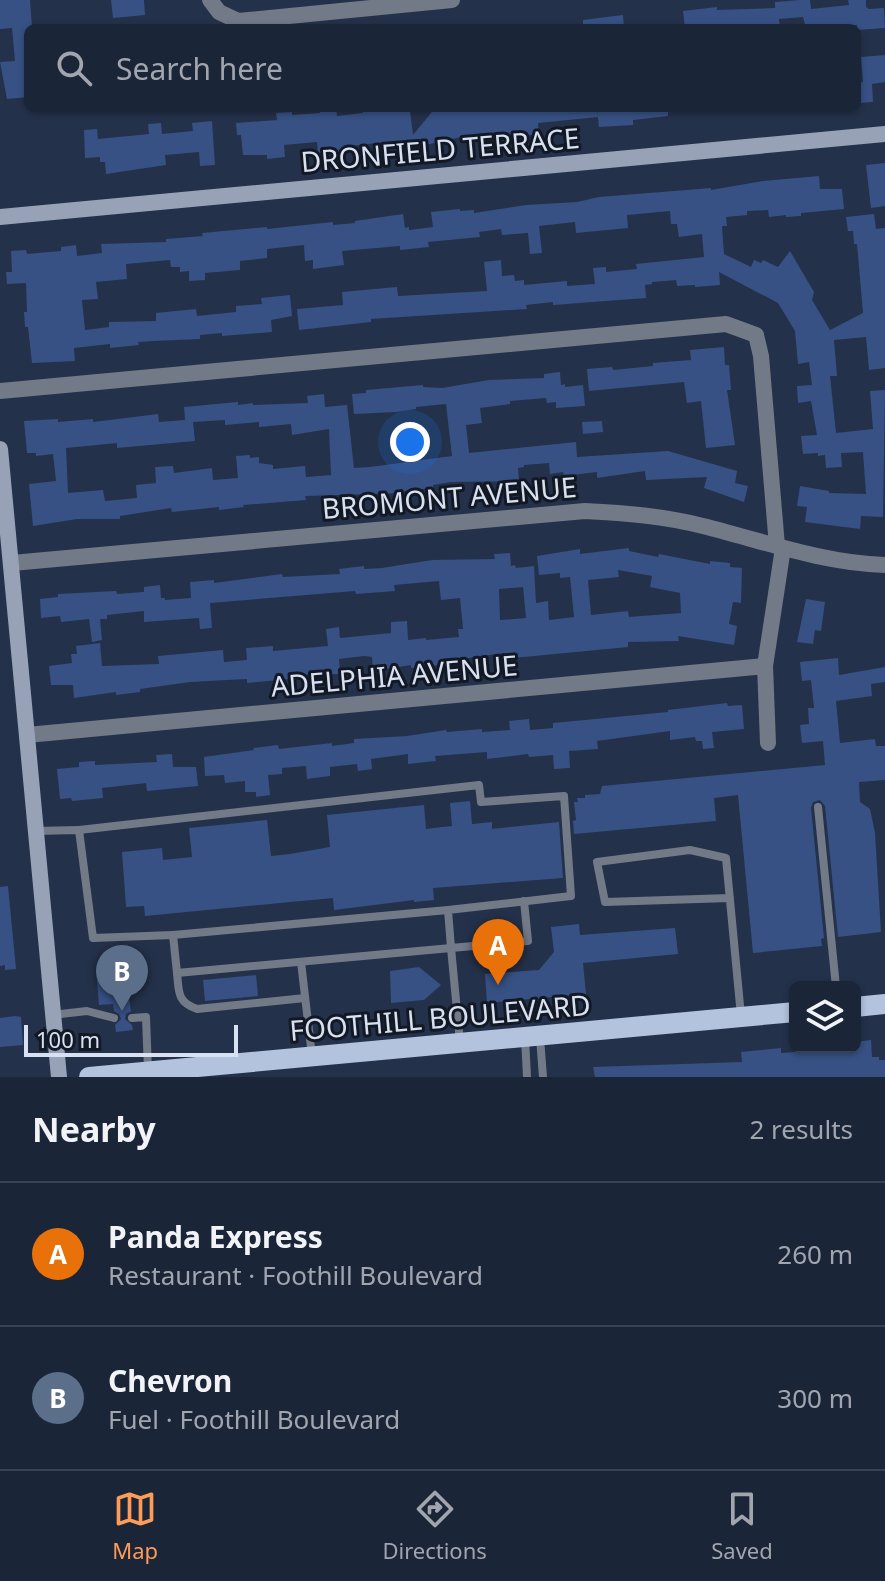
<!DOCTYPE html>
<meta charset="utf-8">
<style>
body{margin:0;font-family:"Noto Sans",sans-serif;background:#242d40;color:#f1f3f6}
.controls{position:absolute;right:24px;bottom:24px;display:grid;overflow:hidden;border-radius:12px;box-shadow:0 2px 6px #0004}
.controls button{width:72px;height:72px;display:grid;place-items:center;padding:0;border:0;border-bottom:2px solid #394253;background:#1b2538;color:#f1f3f6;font:40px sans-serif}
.scale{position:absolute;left:24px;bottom:20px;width:214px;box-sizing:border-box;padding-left:8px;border:4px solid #d8e1f1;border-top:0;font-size:22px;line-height:28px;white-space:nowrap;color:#d8e1f1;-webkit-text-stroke:6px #131924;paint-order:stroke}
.you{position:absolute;left:410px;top:442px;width:28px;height:28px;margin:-20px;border:6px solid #fff;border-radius:50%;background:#1a73e8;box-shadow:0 0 0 12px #1a73e833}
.badge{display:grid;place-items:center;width:52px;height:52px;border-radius:50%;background:#fe9b58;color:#fff;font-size:26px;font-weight:700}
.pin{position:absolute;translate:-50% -66px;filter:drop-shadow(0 2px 4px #0008)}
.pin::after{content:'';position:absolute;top:42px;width:28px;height:24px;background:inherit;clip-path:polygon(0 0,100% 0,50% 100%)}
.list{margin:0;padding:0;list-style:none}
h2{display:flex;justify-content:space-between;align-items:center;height:104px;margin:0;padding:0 32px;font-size:34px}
h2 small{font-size:26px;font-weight:400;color:#a0a5ae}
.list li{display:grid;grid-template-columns:52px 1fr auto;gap:24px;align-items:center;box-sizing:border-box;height:144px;padding:0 32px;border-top:2px solid #394253}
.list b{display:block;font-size:30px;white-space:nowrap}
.list p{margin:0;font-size:26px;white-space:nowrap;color:#a0a5ae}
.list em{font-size:26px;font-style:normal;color:#a0a5ae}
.icon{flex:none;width:44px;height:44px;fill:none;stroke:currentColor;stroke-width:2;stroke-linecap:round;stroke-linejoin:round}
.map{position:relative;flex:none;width:885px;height:1077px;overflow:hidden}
.search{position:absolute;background:#1b2538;box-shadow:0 2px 6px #0004;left:24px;right:24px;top:24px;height:88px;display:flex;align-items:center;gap:20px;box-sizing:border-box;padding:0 28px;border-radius:12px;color:#a0a5ae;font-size:30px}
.sheet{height:392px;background:#1b2538}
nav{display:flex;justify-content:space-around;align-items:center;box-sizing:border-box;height:112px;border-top:2px solid #394253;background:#1b2538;font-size:22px;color:#a0a5ae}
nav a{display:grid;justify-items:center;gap:4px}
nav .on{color:#fe9b58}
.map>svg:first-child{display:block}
</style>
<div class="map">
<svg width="885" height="1077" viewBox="0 0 885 1077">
<rect width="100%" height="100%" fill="#24314a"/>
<!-- building -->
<g fill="#375184" fill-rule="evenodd">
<polygon points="0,0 30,0 32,28 28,28 28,97 7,99 0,62 15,61 12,28 0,29"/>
<polygon points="111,0 144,0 145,15 113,18"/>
<polygon points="800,0 810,0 811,9 849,5 848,0 866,0 866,7 869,9 884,8 885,28 857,30 857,25 806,28 803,17 779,19 780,28 685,28 683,11 717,7 717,10 775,8 775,2"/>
<polygon points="623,15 624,28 583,28 583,20"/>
<polygon points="885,55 885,82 872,84 873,102 858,103 857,83 863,82 861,57"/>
<polygon points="319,108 336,108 337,116 363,113 363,108 410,110 413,135 435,108 597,108 598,117 538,123 539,134 507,138 493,139 493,134 470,135 430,144 404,145 407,142 385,142 352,146 353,151 337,153 318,153 317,142 284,145 285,157 267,159 267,155 243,155 241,135 237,135 236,123 277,120 276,113 292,112 292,115 320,113"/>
<polygon points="621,108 668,108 668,116 633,120 633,125 599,127 597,110"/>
<polygon points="212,121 215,165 200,166 199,152 165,155 166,165 106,174 105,162 100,162 100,157 85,158 84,130 97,129 98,139 149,134 148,124 161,123 162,134 193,131 192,123"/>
<polygon points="885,163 885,206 871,208 866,165"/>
<polygon points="819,176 820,189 842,189 844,209 801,213 801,216 786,217 786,215 769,217 768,210 747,211 747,215 726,217 727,226 722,226 724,254 751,267 754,260 761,263 763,260 778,267 790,251 814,292 812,300 830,330 863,313 857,244 854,244 853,231 848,231 846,217 874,214 876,229 885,228 885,368 869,370 866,337 834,340 837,376 830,376 836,433 873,429 870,391 885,390 883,517 861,516 860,529 805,522 807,507 797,506 800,486 829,491 829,493 866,494 863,452 841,453 842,467 826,468 825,455 818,456 818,453 803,454 801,436 817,435 811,401 798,403 797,386 812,385 809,362 798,364 795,331 778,303 719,272 720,285 695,287 695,285 677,286 676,280 652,282 652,284 645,285 646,298 553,305 553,302 526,305 527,309 371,319 371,322 299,330 297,309 343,305 342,292 397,287 398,296 487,291 484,262 501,260 502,276 514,275 515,281 524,280 524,285 567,281 567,286 595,284 593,268 606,267 606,272 637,269 636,264 704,257 702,234 679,237 677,224 671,224 670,211 627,215 628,228 576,233 575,222 539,226 542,253 530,254 528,233 502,235 501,229 479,232 480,237 428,242 429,247 400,250 400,246 342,251 344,265 313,269 313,260 305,261 304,245 267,249 267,258 240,261 240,270 205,273 205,280 189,281 189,271 180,272 180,267 171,267 170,260 126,264 127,279 96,282 98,299 82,300 85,330 109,327 109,322 156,321 156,313 196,309 197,316 236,312 236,306 262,304 261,298 290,295 292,316 271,320 272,332 222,336 222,333 200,335 200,339 153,341 138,342 139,345 110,348 110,344 74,348 75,361 32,363 28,327 25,327 24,312 27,312 26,283 7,284 6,272 12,272 11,251 26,250 27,254 61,251 61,247 76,245 77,256 102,253 101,244 166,242 166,239 203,236 202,233 267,227 267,229 333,222 333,225 355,223 355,221 403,214 405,228 409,227 409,230 433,227 431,212 460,209 460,211 474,210 474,213 526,205 577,202 599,197 711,188 711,190 763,181"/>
<polygon points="724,347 725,365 729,365 731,390 727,390 735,445 706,448 701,401 687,403 684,382 589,391 587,369 612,367 613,370 653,366 653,363 691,360 690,350"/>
<path d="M560 372 561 385 565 384V387L583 385 585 406 556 408V402L547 403 546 398 510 401V404L480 408 482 423 466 425 469 453 576 442 577 457 668 451 737 471 735 483 748 486 744 502 704 488 707 477 646 480 645 471 597 478V472L564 476 563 472 550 474 549 463 524 465V467L518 468 519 481 451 482 433 485V488L404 491V493L305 496 306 500 243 505 244 507 219 510V507L172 512 171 508 120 516V519H77L33 526 29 484 56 481 53 454 36 456V453H27L24 421 58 419V422L93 419V422L158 414 159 422 185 420 184 407 238 402V405L253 403V405L308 403 307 396 324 394 325 407 347 405 354 468 370 467 452 456 446 404 416 407V409L396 412 354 414 352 394 366 393V390L423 385V387L442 388 489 380 544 378V374ZM225 420V425L259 422V427L291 424 292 435 329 429 331 475 306 477 305 466 273 469V465L259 463V457L250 458V455L236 456 238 478 213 480 212 468 174 473 173 466 155 467 156 483 136 485 137 498 105 501 103 490 68 493 66 448 117 443V448L195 441 193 422Z"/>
<polygon points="602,421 603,432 583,434 582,422"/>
<path d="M629 548V551L658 557 659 554 710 564V561L730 563V567L742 568 741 603 733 602 729 624 737 626 734 645 678 636 679 641 628 642V647L504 659V653L440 662V665L411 668V665L373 671 372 657 364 656 339 659 340 674 290 675V679L247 683V679L190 682 140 689V692L116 695V692L74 698 73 685H51L49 666 72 663 71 654H77L76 646 100 643 102 666 159 664 158 656 223 650 224 662 247 660 246 648 273 646V651L328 646 326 629 339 627 340 638 391 633V622L407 621 408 640 426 638V640L459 637 458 629H463L460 598 441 600 439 581 394 585 395 591 356 594 355 591 210 603 212 628 200 629 199 618 144 622V611L107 615V619H100L102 640 92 642 89 619 61 622 60 616 41 618 40 599 58 597V594L116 591 117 594 144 592V587L160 585 161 598H165V600L191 598 190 582 214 580V583L282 574 283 577 340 574 339 569 364 566V569L382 568 432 560 495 559 494 554 510 553 511 566 515 565 516 568 534 566 536 603 548 601 549 620 574 617 570 577 560 578V573L539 575 537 556 580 549V554ZM618 570 652 576 650 587 680 593 681 613 629 617 628 611 591 615 588 580 619 577ZM523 587 526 618 500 620 499 589Z"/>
<polygon points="806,599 825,602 821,631 815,630 813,644 797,642"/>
<polygon points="838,658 839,675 885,667 885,682 871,684 872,696 836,701 840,743 875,739 876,746 885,746 885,780 859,782 860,802 870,809 875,833 881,932 838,937 825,806 820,800 813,802 811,808 824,938 821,939 822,946 753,953 738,795 714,798 716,821 574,834 573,821 576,820 574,802 578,802 577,798 585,798 585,795 600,794 602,786 825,765 823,741 802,743 800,725 809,724 808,708 814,708 811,680 802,681 800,662"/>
<polygon points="727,703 728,706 742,705 744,729 712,732 714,748 703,749 702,741 696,741 695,737 670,740 670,731 597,741 598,749 569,751 570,768 554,769 553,755 529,757 528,754 487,759 487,752 435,756 436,761 408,764 408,754 371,759 372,769 358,771 357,764 330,767 330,776 307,779 306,766 282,768 282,774 268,775 270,795 256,797 256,792 245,792 245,781 225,783 224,775 205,776 204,757 254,750 253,748 278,745 279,749 332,743 332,746 354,743 354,739 407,736 446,730 447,732 482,729 482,732 510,730 509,721 529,719 530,730 553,728 553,723 668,712 668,710"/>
<polygon points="172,754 173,767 196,767 198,786 147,791 146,783 120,786 102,788 103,798 72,801 71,798 60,799 57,769 79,767 79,762 95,761 95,765 157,762 156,755"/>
<polygon points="470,801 472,824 492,822 492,829 559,822 563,878 433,888 434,900 414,902 414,900 334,910 333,898 145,916 144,906 126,907 122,852 162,848 163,860 192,857 189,828 267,820 271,856 290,854 330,847 327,815 424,805 426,829 442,827 452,826 450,803"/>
<polygon points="8,886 16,969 5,970 5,965 0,966 0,887"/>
<polygon points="579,924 580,935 675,928 678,954 583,963 586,994 487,1003 485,974 539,970 554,952 551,927"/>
<polygon points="109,967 111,982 120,981 120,986 127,986 131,1011 126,1014 125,1019 132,1025 133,1030 116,1032 115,1025 121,1019 119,1014 114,1011 113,1004 99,1005 96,969"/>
<polygon points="419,967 441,985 424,1000 391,1003 390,971"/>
<polygon points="256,975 258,996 205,1001 203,980"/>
<polygon points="15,1016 21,1017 23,1045 0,1047 0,1018"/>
<polygon points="871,1040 872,1057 879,1057 879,1060 885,1060 885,1077 595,1077 593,1067 742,1062 741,1052 781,1048 781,1053 856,1048 855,1042"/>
</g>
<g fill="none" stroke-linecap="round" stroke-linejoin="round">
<!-- lane -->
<g stroke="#727987" stroke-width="8">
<polyline points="818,807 836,987"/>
<polyline points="79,830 479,785 481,802 564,796 571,896 448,910 451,948 528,941 524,901"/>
<polyline points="35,831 79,830 93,938 173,935 177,973 451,948 460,1042"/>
<polyline points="730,898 605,902 597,862 690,850 726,858 741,1016"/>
<polyline points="173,935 448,910"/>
<polyline points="301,962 312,1056"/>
<path d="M177 973C179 992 177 1002 197 1009L305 998"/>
<polyline points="52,1015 87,1011 114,1018"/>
<polyline points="132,1018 146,1017 148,1071"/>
<polyline points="525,1038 527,1077"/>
<polyline points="540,1038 543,1077"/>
</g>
<!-- street -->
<g stroke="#727987" stroke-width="16">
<polyline points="210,0 219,12 238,21 452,0"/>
<polyline points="0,391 726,324 756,335 761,356 777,546"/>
<path d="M12 563 585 511C625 513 664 516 703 526 763 541 822 563 885 565"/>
<polyline points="27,735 765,666"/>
<polyline points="768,743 765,666 783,548"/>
</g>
<!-- secondary -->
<g stroke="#97a2b7" stroke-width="16">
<polyline points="0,217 885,134"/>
<polyline points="0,449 59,1077"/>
</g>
<!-- primary -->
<g stroke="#b3c2dd" stroke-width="20">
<polyline points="855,1007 885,1004"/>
<polyline points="89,1077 795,1012"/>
</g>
</g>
<g text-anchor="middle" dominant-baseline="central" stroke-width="6" stroke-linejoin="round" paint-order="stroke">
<!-- street labels -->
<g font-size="28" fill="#d8e1f1" stroke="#131924">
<text transform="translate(440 149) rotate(-5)">DRONFIELD TERRACE</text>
<text transform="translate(449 497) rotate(-5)">BROMONT AVENUE</text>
<text transform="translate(394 675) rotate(-5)">ADELPHIA AVENUE</text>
<text transform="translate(440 1017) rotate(-5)">FOOTHILL BOULEVARD</text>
</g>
</g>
</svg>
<div class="controls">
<button><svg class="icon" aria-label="layers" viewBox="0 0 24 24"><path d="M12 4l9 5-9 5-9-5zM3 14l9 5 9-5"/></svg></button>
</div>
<div class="scale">100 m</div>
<div class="you"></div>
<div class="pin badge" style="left:498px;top:985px;background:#e8710a">A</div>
<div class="pin badge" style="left:122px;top:1011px;background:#5c6f8a">B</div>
<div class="search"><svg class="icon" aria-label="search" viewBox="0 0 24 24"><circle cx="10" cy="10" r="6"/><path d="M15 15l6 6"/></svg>Search here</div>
</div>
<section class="sheet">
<h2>Nearby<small>2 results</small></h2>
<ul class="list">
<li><span class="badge" style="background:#e8710a">A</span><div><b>Panda Express</b><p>Restaurant · Foothill Boulevard</p></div><em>260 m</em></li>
<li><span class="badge" style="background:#5c6f8a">B</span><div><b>Chevron</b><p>Fuel · Foothill Boulevard</p></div><em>300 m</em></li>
</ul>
</section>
<nav>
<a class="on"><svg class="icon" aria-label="map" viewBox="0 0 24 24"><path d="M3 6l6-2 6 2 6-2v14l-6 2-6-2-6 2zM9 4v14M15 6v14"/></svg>Map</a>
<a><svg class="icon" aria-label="directions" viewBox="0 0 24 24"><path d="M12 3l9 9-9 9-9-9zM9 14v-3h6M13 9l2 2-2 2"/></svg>Directions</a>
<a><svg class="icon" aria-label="saved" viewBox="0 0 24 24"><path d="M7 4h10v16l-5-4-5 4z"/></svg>Saved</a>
</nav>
